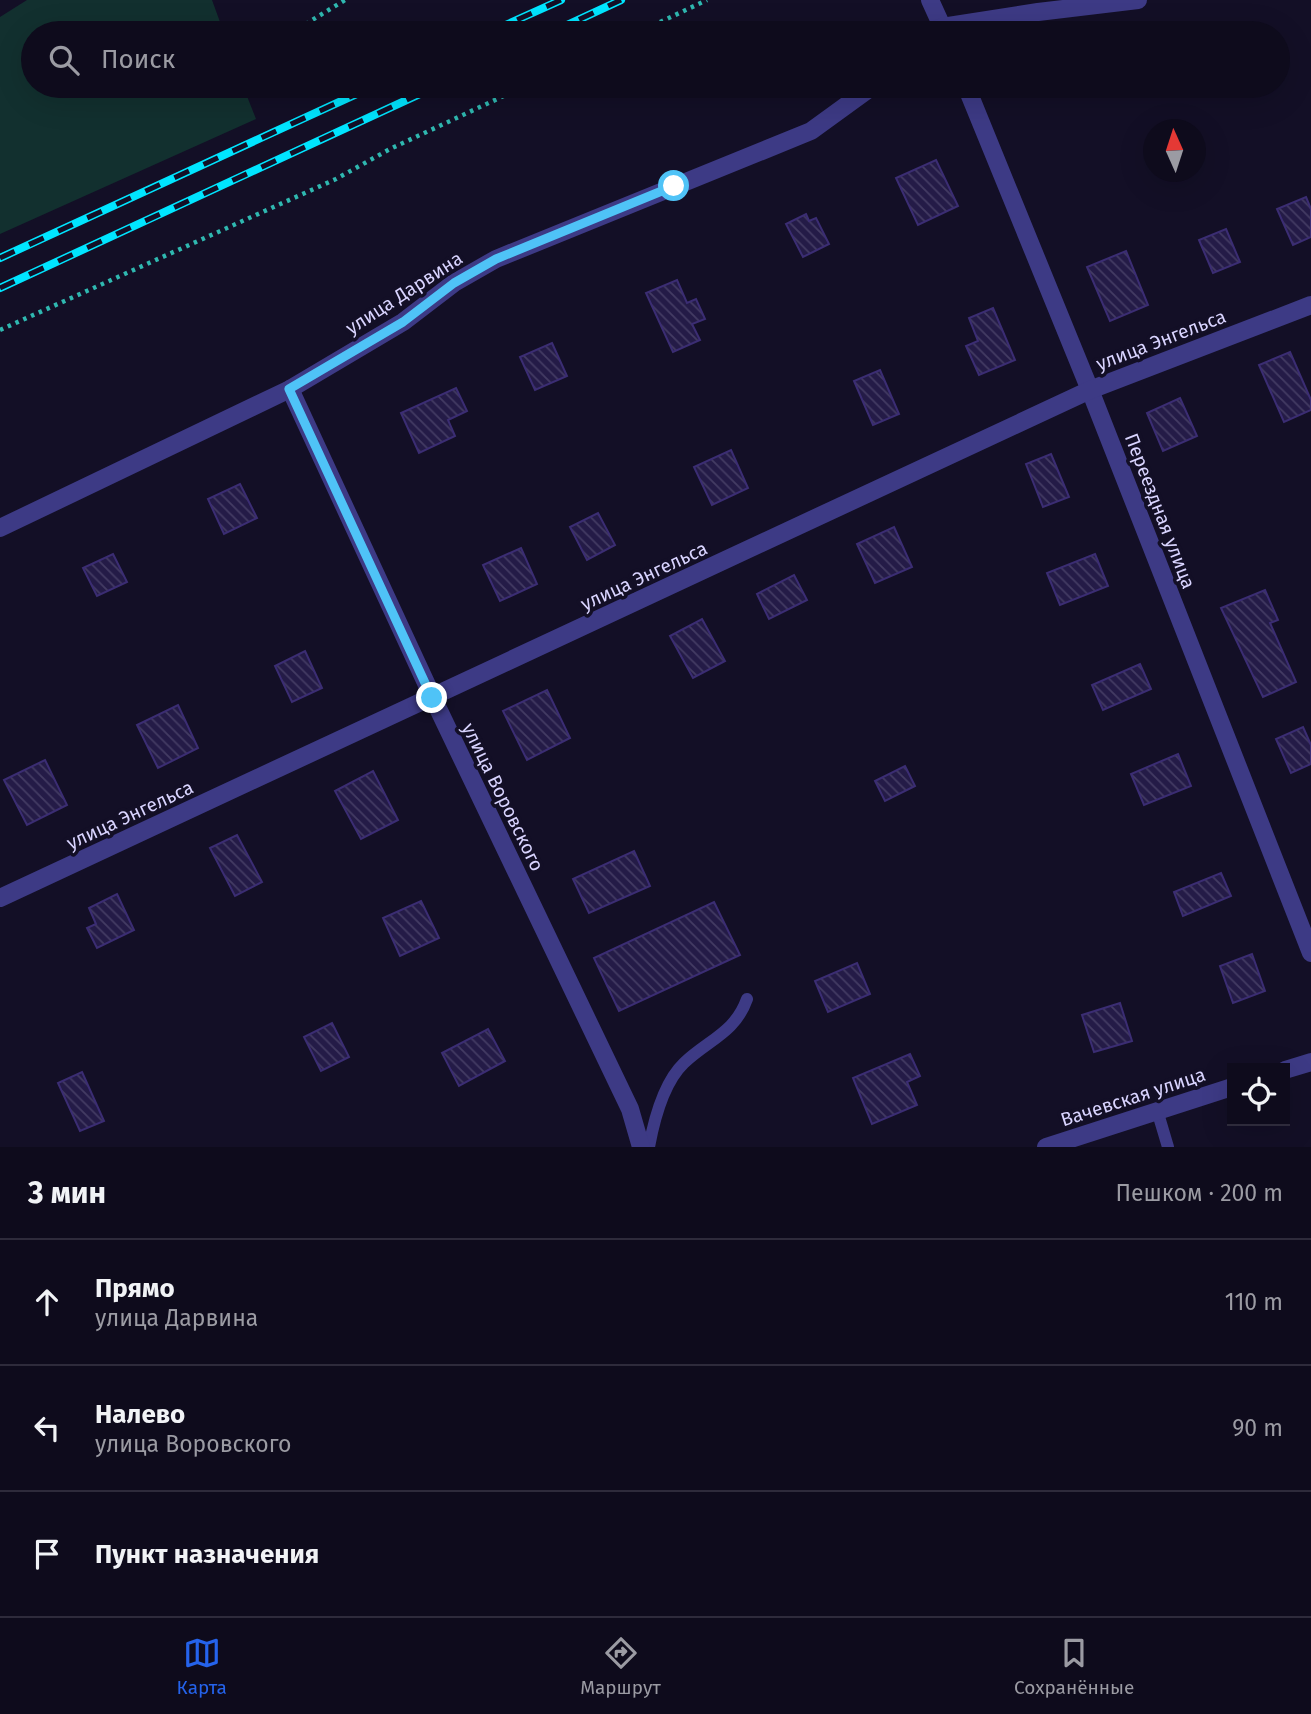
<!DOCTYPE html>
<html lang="ru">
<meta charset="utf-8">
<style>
body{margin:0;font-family:"Fira Sans",sans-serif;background:#171425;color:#f1f3f6}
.controls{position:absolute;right:21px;bottom:21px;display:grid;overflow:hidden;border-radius:0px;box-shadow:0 7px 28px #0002}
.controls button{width:63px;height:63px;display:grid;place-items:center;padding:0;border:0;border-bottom:2px solid #2e2b3b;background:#0e0b1c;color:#f1f3f6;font:35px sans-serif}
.compass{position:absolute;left:1143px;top:119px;width:63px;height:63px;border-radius:50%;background:#0e0b1c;box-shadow:0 7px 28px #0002;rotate:357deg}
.stop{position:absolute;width:21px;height:21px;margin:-16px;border:5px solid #4fc3f7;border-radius:50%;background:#fff}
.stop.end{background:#4fc3f7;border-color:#fff;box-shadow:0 2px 7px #0008}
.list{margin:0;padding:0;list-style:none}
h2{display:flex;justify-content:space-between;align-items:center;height:91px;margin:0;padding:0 28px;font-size:30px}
h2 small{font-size:23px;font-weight:400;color:#9b9ba3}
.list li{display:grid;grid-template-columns:46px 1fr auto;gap:21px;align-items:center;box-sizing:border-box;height:126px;padding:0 28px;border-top:2px solid #2e2b3b}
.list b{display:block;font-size:26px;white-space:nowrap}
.list p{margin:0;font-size:23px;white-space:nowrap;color:#9b9ba3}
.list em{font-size:23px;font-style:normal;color:#9b9ba3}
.icon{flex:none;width:38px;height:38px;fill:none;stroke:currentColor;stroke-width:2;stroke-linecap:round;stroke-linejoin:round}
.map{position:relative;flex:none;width:1311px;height:1147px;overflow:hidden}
.search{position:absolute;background:#0e0b1c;box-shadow:0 7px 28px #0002;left:21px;right:21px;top:21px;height:77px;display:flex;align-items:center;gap:18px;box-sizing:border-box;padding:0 24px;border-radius:38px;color:#9b9ba3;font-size:26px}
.sheet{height:469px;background:#0e0b1c}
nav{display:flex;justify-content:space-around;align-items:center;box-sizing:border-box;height:98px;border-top:2px solid #2e2b3b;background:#0e0b1c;font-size:19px;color:#9b9ba3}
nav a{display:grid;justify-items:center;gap:4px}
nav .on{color:#2563eb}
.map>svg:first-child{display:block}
</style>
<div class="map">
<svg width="1311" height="1147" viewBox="0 0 1311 1147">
<defs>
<pattern id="building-back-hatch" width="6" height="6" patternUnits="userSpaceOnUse" patternTransform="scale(1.75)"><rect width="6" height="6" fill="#241b47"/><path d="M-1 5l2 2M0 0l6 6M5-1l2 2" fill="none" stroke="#433b63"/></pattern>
</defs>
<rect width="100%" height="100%" fill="#130f26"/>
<!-- green -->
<polygon fill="#12302f" points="27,0 212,0 224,33 33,33 33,86 243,86 256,119 0,234 0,17"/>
<!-- building -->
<g fill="url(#building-back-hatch)" stroke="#3b2d73" stroke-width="2">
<polygon points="936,160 958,206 918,225 896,178"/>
<polygon points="1306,197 1311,209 1311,237 1293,245 1277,209"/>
<polygon points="806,214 809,221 816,218 829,244 803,257 786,224"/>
<polygon points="1226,229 1240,262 1213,273 1199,240"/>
<polygon points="1126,251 1148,305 1110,321 1087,267"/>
<polygon points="677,280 687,303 696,299 705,319 692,324 700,340 673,352 646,293"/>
<polygon points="993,308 1015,360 979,375 966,346 978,341 969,318"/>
<polygon points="552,343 567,376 535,390 520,357"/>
<polygon points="1290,352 1311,400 1311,410 1284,422 1259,365"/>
<polygon points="880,370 899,414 873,425 854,381"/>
<polygon points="456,388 467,411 448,420 455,436 419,453 401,413"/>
<polygon points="1180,398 1197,436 1163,451 1147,413"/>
<polygon points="731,450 748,488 712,505 694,467"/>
<polygon points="1051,454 1069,497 1043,507 1026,464"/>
<polygon points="240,484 257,518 224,534 208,499"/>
<polygon points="598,513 615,545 587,560 570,527"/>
<polygon points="894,527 912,567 875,583 857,544"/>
<polygon points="521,548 537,584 500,601 483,565"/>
<polygon points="113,554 127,582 97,596 83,568"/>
<polygon points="1095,554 1108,586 1060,605 1047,573"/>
<polygon points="794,575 807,600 769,619 757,594"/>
<polygon points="1265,590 1278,620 1270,623 1296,682 1263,697 1221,608"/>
<polygon points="702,619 725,661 693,678 670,636"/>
<polygon points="305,651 322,688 292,702 275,666"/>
<polygon points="1140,664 1151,689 1103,710 1092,685"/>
<polygon points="547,690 570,738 527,760 503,711"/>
<polygon points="178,705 198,748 158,768 137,725"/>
<polygon points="1303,727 1311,745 1311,764 1291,773 1276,739"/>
<polygon points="1178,754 1191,786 1144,805 1131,774"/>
<polygon points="45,760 67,805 27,825 4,780"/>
<polygon points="905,766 915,786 885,801 875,781"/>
<polygon points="373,771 398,820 361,839 335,791"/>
<polygon points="237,835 262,882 235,896 210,848"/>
<polygon points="634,851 650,886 589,913 573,879"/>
<polygon points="1221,873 1231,896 1183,916 1174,892"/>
<polygon points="117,894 134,930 97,948 87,928 96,924 89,908"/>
<polygon points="421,901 439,938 400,956 383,918"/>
<polygon points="714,902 740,955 619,1011 594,958"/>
<polygon points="1252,954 1265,991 1233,1003 1220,966"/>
<polygon points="857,963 870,994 828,1012 815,981"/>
<polygon points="1120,1003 1132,1041 1094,1052 1082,1015"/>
<polygon points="332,1023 349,1057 321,1071 304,1037"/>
<polygon points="488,1029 505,1061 459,1086 442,1053"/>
<polygon points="910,1054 920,1076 907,1082 917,1105 872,1124 853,1078"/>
<polygon points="82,1072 104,1121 80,1131 58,1083"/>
</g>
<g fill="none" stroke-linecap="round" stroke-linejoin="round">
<!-- path -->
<g stroke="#2fb8b0" stroke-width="4.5" stroke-dasharray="3.5 5" stroke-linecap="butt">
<polyline points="291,33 345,0"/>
<polyline points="637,33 707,0"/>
<polyline points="0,330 336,179 390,149 525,86"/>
</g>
<!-- service -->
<g stroke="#3d3a85" stroke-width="12">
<polyline points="1157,1110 1168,1147"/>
<path d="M649 1147C654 1120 663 1083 684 1063 708 1040 735 1033 747 999"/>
</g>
<!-- minor -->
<g stroke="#3d3a85" stroke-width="18">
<polyline points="930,0 945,33"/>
<polyline points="929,33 942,27 1038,12 1138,0"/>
<polyline points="966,86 1090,390 1311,953"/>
<polyline points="290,389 433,698 630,1109 641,1147"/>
<polyline points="0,528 290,389 403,322 454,283 496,259 811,131 873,86"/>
<polyline points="0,898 1090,390 1311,305"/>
<polyline points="1285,1070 1311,1062"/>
<polyline points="1046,1147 1232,1087"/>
</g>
<defs>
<g id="rail">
<polyline points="488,33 561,0"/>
<polyline points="550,33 621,0"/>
<polyline points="0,258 374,86"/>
<polyline points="0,288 437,86"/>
</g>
</defs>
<!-- rail casing -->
<use href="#rail" stroke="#00e5ff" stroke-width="8"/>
<!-- rail -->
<use href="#rail" stroke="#130f26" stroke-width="5" stroke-dasharray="16" stroke-linecap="butt"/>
</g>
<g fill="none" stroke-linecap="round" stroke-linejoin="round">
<!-- route -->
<polyline stroke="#4fc3f7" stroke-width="9" points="432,698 289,389 403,322 454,283 496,259 674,186"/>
</g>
<g text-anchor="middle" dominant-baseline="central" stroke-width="7" stroke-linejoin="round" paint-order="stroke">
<!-- street labels -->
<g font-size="19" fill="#d9d4ff" stroke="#130f26">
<text transform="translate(404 293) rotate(-33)">улица Дарвина</text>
<text transform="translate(1161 340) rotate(-21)">улица Энгельса</text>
<text transform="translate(1160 511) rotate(69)">Переездная улица</text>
<text transform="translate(644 576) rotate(-25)">улица Энгельса</text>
<text transform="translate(503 797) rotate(64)">улица Воровского</text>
<text transform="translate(130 815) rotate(-25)">улица Энгельса</text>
<text transform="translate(1133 1097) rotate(-18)">Вачевская улица</text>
</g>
</g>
</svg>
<div class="controls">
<button><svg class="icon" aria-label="locate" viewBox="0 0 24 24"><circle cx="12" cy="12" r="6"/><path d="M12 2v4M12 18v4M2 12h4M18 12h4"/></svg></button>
</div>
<svg class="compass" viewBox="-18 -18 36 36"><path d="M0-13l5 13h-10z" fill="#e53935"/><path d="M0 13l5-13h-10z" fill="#9b9ba3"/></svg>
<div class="stop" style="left:674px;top:186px"></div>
<div class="stop end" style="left:432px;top:698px"></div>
<div class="search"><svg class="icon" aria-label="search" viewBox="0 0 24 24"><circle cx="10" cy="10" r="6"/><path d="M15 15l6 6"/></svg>Поиск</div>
</div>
<section class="sheet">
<h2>3 мин<small>Пешком · 200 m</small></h2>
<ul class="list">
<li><svg class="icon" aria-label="ahead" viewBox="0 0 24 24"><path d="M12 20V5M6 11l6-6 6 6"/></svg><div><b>Прямо</b><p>улица Дарвина</p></div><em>110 m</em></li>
<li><svg class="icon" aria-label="left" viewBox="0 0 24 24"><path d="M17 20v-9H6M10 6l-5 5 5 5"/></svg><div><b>Налево</b><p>улица Воровского</p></div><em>90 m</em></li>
<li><svg class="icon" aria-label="arrive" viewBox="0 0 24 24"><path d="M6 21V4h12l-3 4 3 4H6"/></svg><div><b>Пункт назначения</b></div></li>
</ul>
</section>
<nav>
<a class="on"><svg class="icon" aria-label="map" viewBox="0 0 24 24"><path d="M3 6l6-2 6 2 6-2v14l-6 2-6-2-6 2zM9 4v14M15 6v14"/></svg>Карта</a>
<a><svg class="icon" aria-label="directions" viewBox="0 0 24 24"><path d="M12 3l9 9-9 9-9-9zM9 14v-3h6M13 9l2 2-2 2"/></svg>Маршрут</a>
<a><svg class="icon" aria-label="saved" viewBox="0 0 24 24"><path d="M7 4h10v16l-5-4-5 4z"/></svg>Сохранённые</a>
</nav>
